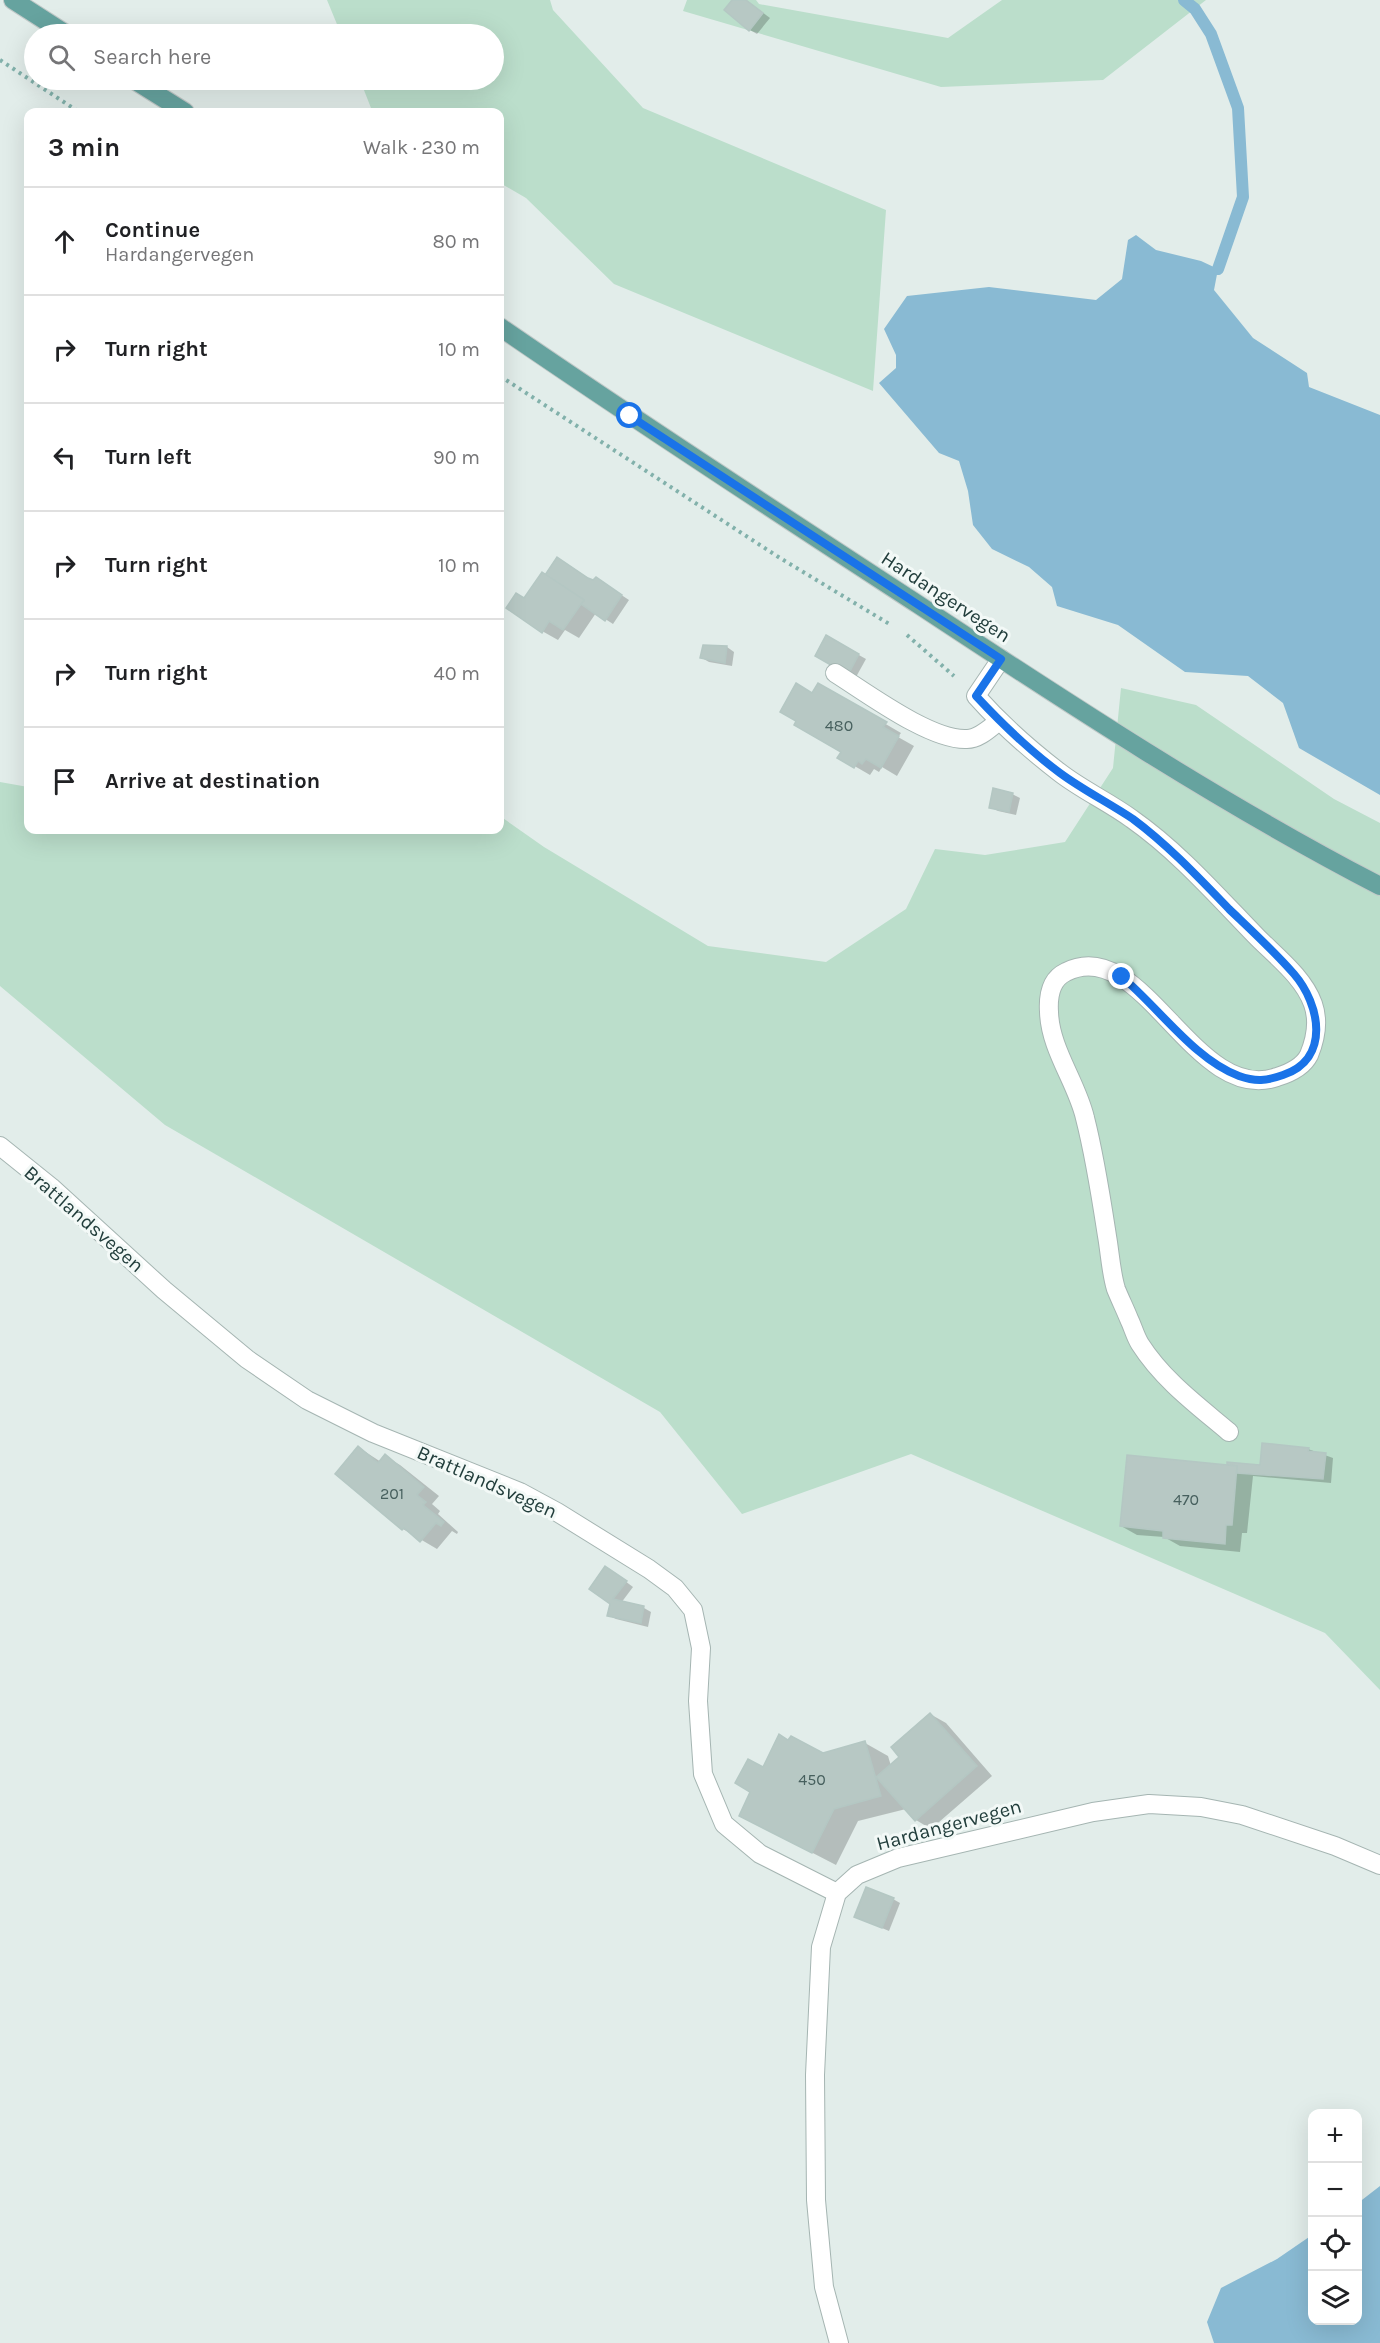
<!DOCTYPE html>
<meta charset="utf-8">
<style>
body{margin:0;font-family:Karla,sans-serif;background:#f2f2f2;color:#202124}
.controls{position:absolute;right:18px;bottom:18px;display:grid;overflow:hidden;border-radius:12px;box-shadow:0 6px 24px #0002}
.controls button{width:54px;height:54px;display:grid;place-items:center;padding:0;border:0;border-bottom:2px solid #e0e0e0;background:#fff;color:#202124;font:30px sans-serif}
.stop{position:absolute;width:18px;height:18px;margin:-14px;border:4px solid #1a73e8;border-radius:50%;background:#fff}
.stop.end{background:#1a73e8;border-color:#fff;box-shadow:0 2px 6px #0008}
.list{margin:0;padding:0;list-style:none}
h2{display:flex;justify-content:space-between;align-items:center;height:78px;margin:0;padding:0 24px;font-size:26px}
h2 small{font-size:20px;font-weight:400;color:#757577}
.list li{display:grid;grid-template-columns:39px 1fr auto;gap:18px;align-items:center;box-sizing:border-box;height:108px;padding:0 24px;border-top:2px solid #e0e0e0}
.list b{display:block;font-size:22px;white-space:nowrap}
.list p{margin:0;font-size:20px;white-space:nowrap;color:#757577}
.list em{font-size:20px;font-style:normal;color:#757577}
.icon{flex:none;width:33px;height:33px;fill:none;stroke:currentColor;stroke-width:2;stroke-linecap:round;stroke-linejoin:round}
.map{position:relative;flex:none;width:1380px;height:2343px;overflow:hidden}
.search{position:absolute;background:#fff;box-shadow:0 6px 24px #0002;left:24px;top:24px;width:480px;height:66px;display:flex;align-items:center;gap:15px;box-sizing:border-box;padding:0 21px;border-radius:33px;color:#757577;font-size:22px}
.panel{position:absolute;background:#fff;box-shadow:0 6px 24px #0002;left:24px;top:108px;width:480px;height:726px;border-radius:12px}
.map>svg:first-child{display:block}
</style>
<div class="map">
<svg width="1380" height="2343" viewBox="0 0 1380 2343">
<rect width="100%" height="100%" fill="#e2edea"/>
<!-- green -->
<g fill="#bbdecb">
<polygon points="327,0 550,0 553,10 643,108 886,210 873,391 614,284 526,198 500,183 500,112 380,112 371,108 360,80 494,80 494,34 341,34"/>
<polygon points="687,0 756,0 759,4 948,38 1002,0 1206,0 1103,80 941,87 683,11"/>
<polygon points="1121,688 1196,705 1334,799 1380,823 1380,1690 1325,1633 911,1454 742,1514 660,1412 165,1125 0,986 0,782 28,787 28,830 500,830 500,816 544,847 708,946 826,962 906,909 935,849 985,855 1065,842 1113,768"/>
</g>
<!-- water -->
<g fill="#89bad3">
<polygon points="1136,235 1156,250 1201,261 1218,269 1214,290 1253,338 1307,373 1309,387 1380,415 1380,795 1299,748 1283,703 1248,676 1185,672 1118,625 1057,606 1052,587 1029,567 992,549 973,525 968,491 959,461 939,453 879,383 896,368 896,355 884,329 907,296 989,287 1096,300 1122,279 1128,240"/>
<polygon points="1380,2186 1380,2343 1214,2343 1207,2322 1221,2288 1277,2259 1312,2235 1312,2320 1358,2320 1358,2203"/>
</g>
<!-- shadow -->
<g fill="#0003">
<polygon points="734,0 746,0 770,18 757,34 750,30"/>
<polygon points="546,576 603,583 629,600 613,624 596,613 579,638 565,630 558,640 542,631 525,600"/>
<polygon points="827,637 866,659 856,677 817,655"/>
<polygon points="704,646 727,647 734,652 732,666 709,662 702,658"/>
<polygon points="819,685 901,733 898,737 914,746 897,776 882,767 879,772 874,769 870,775 839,757 843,751 813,695"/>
<polygon points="1012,794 1020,798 1016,815 998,811 990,807"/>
<polygon points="358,1447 381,1462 385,1456 400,1465 439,1496 432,1504 440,1511 438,1514 458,1532 457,1534 452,1531 437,1549 403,1529 337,1474"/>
<polygon points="1308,1449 1333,1458 1331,1483 1253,1476 1247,1533 1242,1533 1240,1552 1180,1546 1164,1537 1137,1535 1121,1526 1237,1468 1239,1470 1262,1467"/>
<polygon points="613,1572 633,1587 621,1603 644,1608 651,1612 648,1627 616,1619 609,1615"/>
<polygon points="930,1714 946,1723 992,1776 931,1829 916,1820 906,1809 858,1821 836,1865 741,1816 763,1769 865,1743 888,1756 891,1766 901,1757"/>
<polygon points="893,1899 900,1903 889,1931 856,1917"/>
</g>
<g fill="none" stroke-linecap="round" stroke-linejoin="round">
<!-- stream -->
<polyline stroke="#89bad3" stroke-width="12" points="1184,0 1195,9 1211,34 1238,108 1243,197 1218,269"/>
</g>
<!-- building -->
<g fill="#b7c8c4" stroke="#b4c7c3" stroke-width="1.5">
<polygon points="732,0 746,0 763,13 749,31 724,10"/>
<polygon points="557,557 588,578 593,580 596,577 622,595 605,621 581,604 584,600 545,575"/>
<polygon points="542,572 584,600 563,630 549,621 542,633 506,608 516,593 524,598"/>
<polygon points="826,635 859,654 848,675 815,656"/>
<polygon points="703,645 727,646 725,663 700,658"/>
<polygon points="796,683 812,693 818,683 887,722 883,727 899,736 881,768 866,759 862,764 858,761 854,768 837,758 841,752 794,725 796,721 780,712"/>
<polygon points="993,788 1013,793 1009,812 989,808"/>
<polygon points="1262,1443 1309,1448 1308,1451 1326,1453 1323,1479 1237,1473 1237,1466 1227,1465 1227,1462 1260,1465"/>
<polygon points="358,1446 378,1463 385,1454 424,1487 417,1495 426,1502 423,1505 444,1522 441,1526 436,1523 420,1542 404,1528 402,1530 335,1474"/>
<polygon points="1127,1455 1237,1466 1232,1525 1226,1525 1225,1544 1163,1538 1163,1531 1120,1526"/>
<polygon points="605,1566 627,1581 613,1599 644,1606 641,1623 607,1616 610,1604 589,1589"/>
<polygon points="930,1713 977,1766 915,1821 876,1777 899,1757 891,1747"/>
<polygon points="779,1734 788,1740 791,1736 823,1753 865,1741 881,1796 834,1809 812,1853 739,1816 750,1792 735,1783 748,1759 763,1767"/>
<polygon points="866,1887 894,1898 882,1928 854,1917"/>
</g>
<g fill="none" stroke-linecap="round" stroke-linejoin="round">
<defs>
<g id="lane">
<path d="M1001 659 976 696C1001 724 1029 749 1059 772 1082 790 1109 802 1132 819 1179 852 1218 897 1258 938 1277 957 1304 978 1313 1004 1319 1021 1316 1038 1309 1055 1303 1067 1290 1073 1277 1077 1195 1106 1142 933 1066 972 1051 979 1048 996 1049 1012 1050 1049 1077 1083 1085 1118 1095 1157 1101 1197 1107 1236 1110 1253 1111 1273 1116 1289 1120 1299 1125 1309 1129 1319 1133 1327 1135 1336 1140 1344 1163 1380 1197 1405 1229 1432"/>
<path d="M835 673C867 693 931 741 967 739 979 739 990 728 999 721"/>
</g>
<g id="street">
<polyline points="0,1146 51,1187 164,1290 247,1359 307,1400 373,1433 520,1492 557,1512 649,1569 675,1588 693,1610 701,1648 698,1701 703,1774 724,1824 760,1854 837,1893"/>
<polyline points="839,2343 824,2287 816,2200 815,2075 821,1947 837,1893 857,1875 898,1858 1093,1812 1149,1804 1201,1807 1242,1815 1335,1846 1380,1865"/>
</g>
<g id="primary">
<polyline points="13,0 66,34"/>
<polyline points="134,80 185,112"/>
<path d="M500 327C638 422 778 513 919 605 1069 704 1220 803 1380 886"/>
</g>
</defs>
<!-- lane casing -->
<use href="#lane" stroke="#a5b5b2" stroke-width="20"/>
<!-- street casing -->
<use href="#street" stroke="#a5b5b2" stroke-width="20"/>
<!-- primary casing -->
<use href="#primary" stroke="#c1c9c8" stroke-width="20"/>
<!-- path -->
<g stroke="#82b1ab" stroke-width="4" stroke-dasharray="3 4.5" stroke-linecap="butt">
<polyline points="0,60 79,112"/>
<polyline points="500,376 780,558 891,625"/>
<polyline points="907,635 954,676"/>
</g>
<!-- lane -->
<use href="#lane" stroke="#fff" stroke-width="18"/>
<!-- street -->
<use href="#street" stroke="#fff" stroke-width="18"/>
<!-- primary -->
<use href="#primary" stroke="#66a39f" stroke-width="18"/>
</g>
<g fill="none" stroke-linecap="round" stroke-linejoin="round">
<!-- route -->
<path stroke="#1a73e8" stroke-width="8" d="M630 416 1001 659 976 696C1002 724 1029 750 1060 773 1083 790 1109 803 1133 819 1168 845 1199 878 1229 909 1251 930 1274 951 1294 974 1320 1004 1331 1059 1283 1075 1266 1081 1256 1082 1239 1076 1195 1060 1158 1007 1122 977"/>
</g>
<g text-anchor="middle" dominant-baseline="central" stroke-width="6" stroke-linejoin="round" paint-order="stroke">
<!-- number labels -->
<g font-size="16" fill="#47605e">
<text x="839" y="725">480</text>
<text x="392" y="1493">201</text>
<text x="1186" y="1499">470</text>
<text x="812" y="1779">450</text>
</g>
<!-- street labels -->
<g font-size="20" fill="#223e3c" stroke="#f3f9f7">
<text transform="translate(946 597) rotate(33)">Hardangervegen</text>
<text transform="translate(84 1219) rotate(41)">Brattlandsvegen</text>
<text transform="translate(487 1482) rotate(24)">Brattlandsvegen</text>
<text transform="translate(949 1825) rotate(-15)">Hardangervegen</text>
</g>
</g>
</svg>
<div class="controls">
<button>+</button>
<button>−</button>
<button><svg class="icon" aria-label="locate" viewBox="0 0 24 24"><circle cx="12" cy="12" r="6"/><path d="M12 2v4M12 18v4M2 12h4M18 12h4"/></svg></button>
<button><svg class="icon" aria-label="layers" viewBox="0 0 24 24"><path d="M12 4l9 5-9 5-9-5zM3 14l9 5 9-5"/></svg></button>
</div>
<div class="stop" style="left:630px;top:416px"></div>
<div class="stop end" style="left:1122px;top:977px"></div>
<div class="search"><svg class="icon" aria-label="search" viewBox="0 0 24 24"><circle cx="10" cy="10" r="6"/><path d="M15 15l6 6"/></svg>Search here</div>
<section class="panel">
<h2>3 min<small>Walk · 230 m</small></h2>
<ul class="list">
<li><svg class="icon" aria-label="ahead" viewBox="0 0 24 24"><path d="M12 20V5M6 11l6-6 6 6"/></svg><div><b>Continue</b><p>Hardangervegen</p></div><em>80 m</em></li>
<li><svg class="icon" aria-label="right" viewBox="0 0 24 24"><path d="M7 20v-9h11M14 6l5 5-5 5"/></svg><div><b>Turn right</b></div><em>10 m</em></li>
<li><svg class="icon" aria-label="left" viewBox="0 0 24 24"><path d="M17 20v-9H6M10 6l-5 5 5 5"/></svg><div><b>Turn left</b></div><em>90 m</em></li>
<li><svg class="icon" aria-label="right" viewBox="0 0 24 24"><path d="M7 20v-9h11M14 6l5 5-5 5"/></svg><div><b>Turn right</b></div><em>10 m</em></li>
<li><svg class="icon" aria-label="right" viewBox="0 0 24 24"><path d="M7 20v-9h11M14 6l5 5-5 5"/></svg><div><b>Turn right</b></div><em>40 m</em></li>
<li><svg class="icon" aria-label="arrive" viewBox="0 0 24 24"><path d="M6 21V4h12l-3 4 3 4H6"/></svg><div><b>Arrive at destination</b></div></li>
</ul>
</section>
</div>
